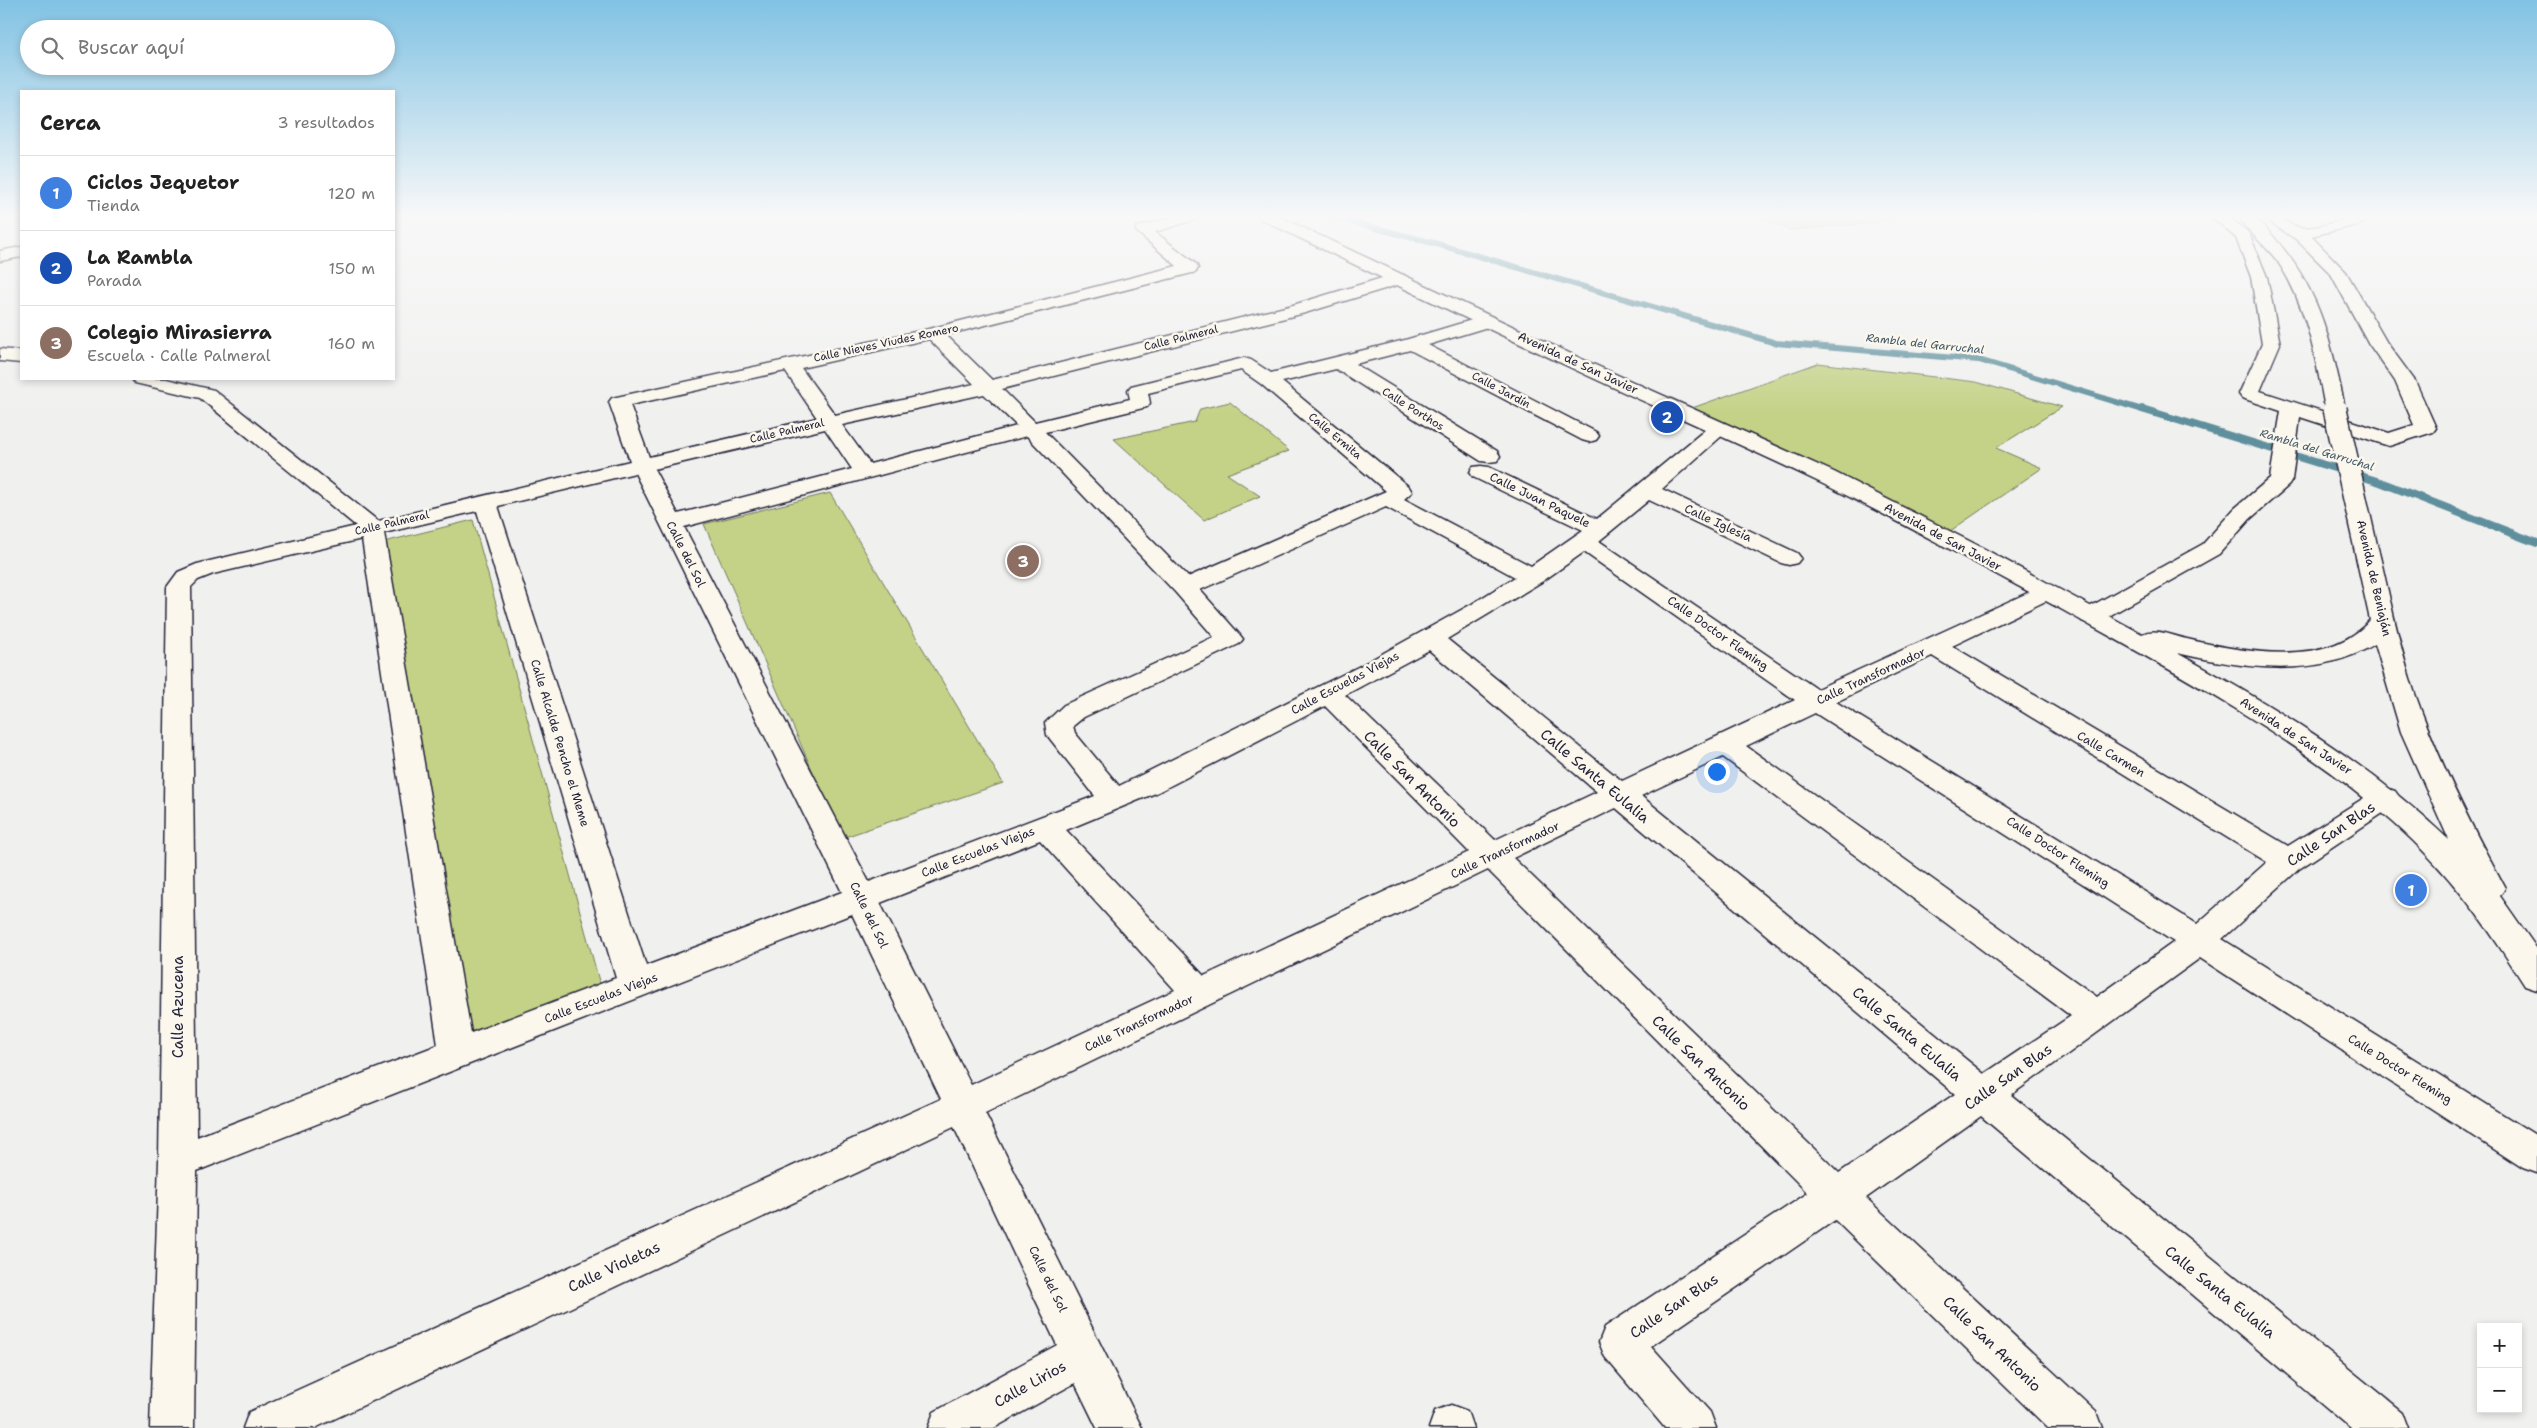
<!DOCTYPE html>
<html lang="es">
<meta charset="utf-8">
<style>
body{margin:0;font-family:"Shantell Sans",sans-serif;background:#f2f2f2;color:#222}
.controls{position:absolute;right:15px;bottom:15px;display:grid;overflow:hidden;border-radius:0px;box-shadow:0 2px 8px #0003}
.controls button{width:45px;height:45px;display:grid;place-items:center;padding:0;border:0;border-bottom:1px solid #e0e0e0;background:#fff;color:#222;font:25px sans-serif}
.you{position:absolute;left:1716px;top:771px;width:18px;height:18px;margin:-12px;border:4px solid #fff;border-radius:50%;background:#1a73e8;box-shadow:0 0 0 8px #1a73e833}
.badge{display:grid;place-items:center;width:32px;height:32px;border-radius:50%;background:#d1495b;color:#fff;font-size:16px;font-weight:700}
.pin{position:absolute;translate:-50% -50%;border:2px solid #fff;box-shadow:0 1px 5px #0006}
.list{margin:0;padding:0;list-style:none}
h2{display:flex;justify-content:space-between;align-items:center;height:65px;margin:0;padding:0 20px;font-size:21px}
h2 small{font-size:16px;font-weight:400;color:#767676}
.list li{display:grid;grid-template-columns:32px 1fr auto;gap:15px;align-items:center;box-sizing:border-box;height:75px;padding:0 20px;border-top:1px solid #e0e0e0}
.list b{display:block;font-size:19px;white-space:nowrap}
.list p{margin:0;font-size:16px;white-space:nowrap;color:#767676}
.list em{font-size:16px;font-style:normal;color:#767676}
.icon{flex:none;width:28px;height:28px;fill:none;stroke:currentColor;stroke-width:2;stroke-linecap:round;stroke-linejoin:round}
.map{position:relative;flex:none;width:2537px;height:1428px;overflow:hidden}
.search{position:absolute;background:#fff;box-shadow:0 2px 8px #0003;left:20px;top:20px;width:375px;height:55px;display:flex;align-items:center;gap:12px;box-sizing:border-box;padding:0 18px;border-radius:28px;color:#767676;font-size:19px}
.panel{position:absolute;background:#fff;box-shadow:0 2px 8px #0003;left:20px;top:90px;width:375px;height:290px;border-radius:0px}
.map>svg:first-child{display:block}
</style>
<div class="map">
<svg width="2537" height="1428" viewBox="0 0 2537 1428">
<rect width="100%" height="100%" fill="#f0f0ef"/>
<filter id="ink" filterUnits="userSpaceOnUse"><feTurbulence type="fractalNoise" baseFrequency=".02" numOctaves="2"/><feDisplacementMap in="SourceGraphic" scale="10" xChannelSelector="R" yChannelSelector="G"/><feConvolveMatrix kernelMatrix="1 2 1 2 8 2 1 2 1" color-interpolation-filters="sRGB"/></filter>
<g filter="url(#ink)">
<!-- green -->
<g fill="#c3d286" stroke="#727a60">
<polygon points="1758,216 1907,216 1865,224 1789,230"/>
<polygon points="1818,363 1976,382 2062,407 1996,448 2042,468 1943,536 1681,412"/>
<polygon points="1230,402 1289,451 1227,474 1260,496 1204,520 1114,439 1195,422 1200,409"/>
<polygon points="830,493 1003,783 842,838 704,524"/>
<polygon points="473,520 602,992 471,1041 384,542"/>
</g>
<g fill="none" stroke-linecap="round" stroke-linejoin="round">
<!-- stream-far1 -->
<polyline stroke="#5e8f9c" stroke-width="6" points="1330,216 1437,244 1776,343 1979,360 2146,411"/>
<!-- stream -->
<polyline stroke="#5e8f9c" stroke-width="8" points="2142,409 2380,482 2537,543"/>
<defs>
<g id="minor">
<path d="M1176 216H1200L1197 219 1155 232 1196 264 1198 268 1196 272 946 335 992 380 1293 305 1392 275H1404L1406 279 1404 283 1305 313 1002 389 1035 422 1130 399 1128 390 1131 386 1244 358 1251 360 1271 373 1405 340 1482 317H1494L1497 321 1494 325 1428 345 1596 432 1599 436 1596 440 1589 442 1582 440 1410 350 1355 364 1497 451 1500 456 1497 461 1489 462 1481 461 1336 369 1282 382 1409 487 1412 492 1404 499 1531 566 1583 530 1473 477 1470 472 1473 467 1481 466 1489 467 1597 519 1711 425 1718 423 1725 425 1728 429 1725 433 1662 489 1797 553 1801 558 1797 563 1789 565 1781 563 1649 500 1599 541 1817 689 2045 585 2054 587 2057 592 2054 597 1952 646 2288 846 2375 791 2385 788 2395 791 2400 798 2395 805 2299 869 2222 939 2537 1136V1173L2523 1168 2200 958 2011 1095 2402 1412 2408 1428H2351L1981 1116 1866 1198 2096 1412 2102 1428H2048L1835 1220 1651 1346 1710 1412 1716 1428H1665L1605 1357 1599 1342 1605 1327 1808 1193 1488 870 985 1113 1142 1428H1097L1075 1383 994 1428H928L934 1412 1057 1345 954 1127 315 1428H243L249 1412 941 1099 852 914 197 1171 194 1428H150L159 1161 167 587 178 572 197 564 356 526 200 398 135 383 132 379H166L214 390 378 521 630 461 609 402 612 398 933 328 1177 266 1135 230 1137 227ZM929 339 974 384 835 415 801 368ZM1241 370 1261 384 1386 491 1188 577 1045 432 1147 407 1150 403 1148 393ZM785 371 817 418 649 457 630 405ZM984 394 1017 426 870 464 842 425ZM825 429 852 469 678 514 654 469ZM1027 436 1176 593 1214 637 1064 705 1045 723 1047 735 1095 796 869 882 684 527ZM635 473 842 892 646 966 498 506ZM1386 507 1515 577 1472 604 1362 665 1119 786 1075 733 1073 726 1084 717 1239 644 1243 639 1239 634 1200 590ZM477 511 616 978 471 1033 384 533ZM362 539 438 1045 197 1137 191 587 198 580 213 574ZM1584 552 1795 700 1622 781 1447 639 1543 581ZM1429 650 1597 792 1495 840 1345 695ZM1932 656 2267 862 2197 924 1836 702ZM1325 706 1469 852 1204 976 1066 830 1158 792ZM1815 713 2174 942 2097 997 1746 746ZM1723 757 2071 1016 1984 1074 1641 796ZM1616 808 1955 1094 1839 1173 1513 858ZM1040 840 1175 990 971 1085 880 903Z"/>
<path d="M2211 216H2227L2249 233 2267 277 2280 344 2260 391 2389 433 2414 425 2395 381 2369 344 2331 274 2297 240 2261 216C2283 214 2281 222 2298 227 2311 231 2342 220 2356 216L2362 218 2364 221 2362 224 2311 236 2346 272 2387 343 2415 381 2436 428 2433 432 2389 446 2300 417 2292 480 2289 485 2250 519 2219 554 2100 621 2091 624 2082 621 2078 616 2082 611 2203 544 2234 509 2270 478 2281 411 2242 398 2239 394 2262 344 2251 277 2236 238Z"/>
<polygon points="21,247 21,257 0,261 0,251"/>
<polygon points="0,349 21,351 21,363 0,361"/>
<polygon points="1451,1405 1467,1411 1473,1428 1429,1428 1435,1411"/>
</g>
<g id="major">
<path d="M1258 216H1278L1584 360 1834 472 1979 546 2142 634C2155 627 2173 636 2187 639 2241 652 2329 669 2370 620L2354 548 2358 543 2366 541 2374 543 2378 548C2390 597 2398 643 2414 691 2438 760 2470 824 2505 888L2500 896 2537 949V990L2525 986C2486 924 2449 872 2394 823 2294 735 2174 672 2059 608 1979 565 1900 521 1819 482 1740 444 1659 409 1580 372 1473 322 1367 271 1261 219ZM2375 644 2401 732 2449 840C2368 763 2274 706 2177 653 2241 668 2315 680 2375 644Z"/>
<path d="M2239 216H2254C2314 275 2327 323 2344 403L2341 407H2327L2324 403C2315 354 2306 304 2278 262 2267 246 2247 232 2239 216Z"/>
</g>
</defs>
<!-- minor casing -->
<use href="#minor" stroke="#22223b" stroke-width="3"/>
<!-- major casing -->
<use href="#major" stroke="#22223b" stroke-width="3"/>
<!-- minor -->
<use href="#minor" fill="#fbf7ec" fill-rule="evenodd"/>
<!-- major -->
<use href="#major" fill="#fbf7ec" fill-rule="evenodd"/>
<defs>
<polyline id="major-bridge-far1" points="2334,403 2336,411"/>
<polyline id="major-bridge" points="2335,409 2366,548"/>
</defs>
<!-- major-bridge-far1 casing -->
<use href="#major-bridge-far1" stroke="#22223b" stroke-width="20" stroke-linecap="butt"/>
<!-- major-bridge casing -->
<use href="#major-bridge" stroke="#22223b" stroke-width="26" stroke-linecap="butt"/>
<!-- major-bridge-far1 -->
<use href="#major-bridge-far1" stroke="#fbf7ec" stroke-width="18"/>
<!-- major-bridge -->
<use href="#major-bridge" stroke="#fbf7ec" stroke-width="23"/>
</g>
</g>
<!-- sky -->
<linearGradient id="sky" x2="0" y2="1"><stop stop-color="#81c2e3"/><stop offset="0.52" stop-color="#f8f8f8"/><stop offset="1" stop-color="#f8f8f8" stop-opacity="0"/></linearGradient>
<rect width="2537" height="416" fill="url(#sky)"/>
<g text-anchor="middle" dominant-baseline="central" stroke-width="5" stroke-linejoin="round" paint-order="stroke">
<!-- far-street labels -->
<g font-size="11" fill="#22223b" stroke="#fbf7ec">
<text transform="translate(1181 338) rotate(-14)">Calle Palmeral</text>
<text transform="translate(886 343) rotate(-12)">Calle Nieves Viudes Romero</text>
<text transform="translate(1501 390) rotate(28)">Calle Jardín</text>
<text transform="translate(1413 409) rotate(32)">Calle Porthos</text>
<text transform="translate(787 431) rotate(-13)">Calle Palmeral</text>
<text transform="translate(1335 436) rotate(40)">Calle Ermita</text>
<text transform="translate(392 523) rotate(-13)">Calle Palmeral</text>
</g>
<!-- far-water labels -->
<g font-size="11" font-style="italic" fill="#40586b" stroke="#fbf7ec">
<text transform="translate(1925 344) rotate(6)">Rambla del Garruchal</text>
<text transform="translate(2317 450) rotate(17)">Rambla del Garruchal</text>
</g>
<!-- street labels -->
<g font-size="12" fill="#22223b" stroke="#fbf7ec">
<text transform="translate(1578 363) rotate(25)">Avenida de San Javier</text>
<text transform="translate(1540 500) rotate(26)">Calle Juan Paquele</text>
<text transform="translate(1718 523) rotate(25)">Calle Iglesia</text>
<text transform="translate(1943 537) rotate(28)">Avenida de San Javier</text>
<text transform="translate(686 554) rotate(63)">Calle del Sol</text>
<text transform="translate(2374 578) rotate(77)">Avenida de Beniaján</text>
<text transform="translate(1718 633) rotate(35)">Calle Doctor Fleming</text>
<text transform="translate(1871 676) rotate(-25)">Calle Transformador</text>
<text transform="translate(1345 683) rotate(-28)">Calle Escuelas Viejas</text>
<text transform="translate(2296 736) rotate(33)">Avenida de San Javier</text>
<text transform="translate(560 743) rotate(73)">Calle Alcalde Pencho el Meme</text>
<text transform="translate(2111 754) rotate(31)">Calle Carmen</text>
<text transform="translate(1505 850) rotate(-25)">Calle Transformador</text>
<text transform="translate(978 852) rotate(-21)">Calle Escuelas Viejas</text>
<text transform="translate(2058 852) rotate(33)">Calle Doctor Fleming</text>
<text transform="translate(869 915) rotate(64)">Calle del Sol</text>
<text transform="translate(601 998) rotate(-21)">Calle Escuelas Viejas</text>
<text transform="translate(1139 1023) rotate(-25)">Calle Transformador</text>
<text transform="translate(2400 1069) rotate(32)">Calle Doctor Fleming</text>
<text transform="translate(1048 1279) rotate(64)">Calle del Sol</text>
</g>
<!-- near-street labels -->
<g font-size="15" fill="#22223b" stroke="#fbf7ec">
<text transform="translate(1595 776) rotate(40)">Calle Santa Eulalia</text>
<text transform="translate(1412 779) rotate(45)">Calle San Antonio</text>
<text transform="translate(2331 834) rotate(-34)">Calle San Blas</text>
<text transform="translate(178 1007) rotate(-90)">Calle Azucena</text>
<text transform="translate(1907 1034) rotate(40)">Calle Santa Eulalia</text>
<text transform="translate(1701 1063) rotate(44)">Calle San Antonio</text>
<text transform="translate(2008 1077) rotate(-35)">Calle San Blas</text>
<text transform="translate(614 1267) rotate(-25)">Calle Violetas</text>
<text transform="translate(2220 1292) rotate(39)">Calle Santa Eulalia</text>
<text transform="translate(1674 1306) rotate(-34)">Calle San Blas</text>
<text transform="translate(1992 1344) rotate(44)">Calle San Antonio</text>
<text transform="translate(1030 1384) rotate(-29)">Calle Lirios</text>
</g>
</g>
</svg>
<div class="controls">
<button>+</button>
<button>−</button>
</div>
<div class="you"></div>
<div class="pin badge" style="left:2411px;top:890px;background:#3f7fe0">1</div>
<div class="pin badge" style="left:1667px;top:417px;background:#1a4fb4">2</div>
<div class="pin badge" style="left:1023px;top:561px;background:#8d6e63">3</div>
<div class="search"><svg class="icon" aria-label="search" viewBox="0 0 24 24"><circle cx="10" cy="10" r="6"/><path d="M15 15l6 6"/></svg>Buscar aquí</div>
<section class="panel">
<h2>Cerca<small>3 resultados</small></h2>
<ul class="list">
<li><span class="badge" style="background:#3f7fe0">1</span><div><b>Ciclos Jequetor</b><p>Tienda</p></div><em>120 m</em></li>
<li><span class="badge" style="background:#1a4fb4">2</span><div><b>La Rambla</b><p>Parada</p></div><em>150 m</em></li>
<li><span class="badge" style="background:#8d6e63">3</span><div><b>Colegio Mirasierra</b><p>Escuela · Calle Palmeral</p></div><em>160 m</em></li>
</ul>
</section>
</div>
